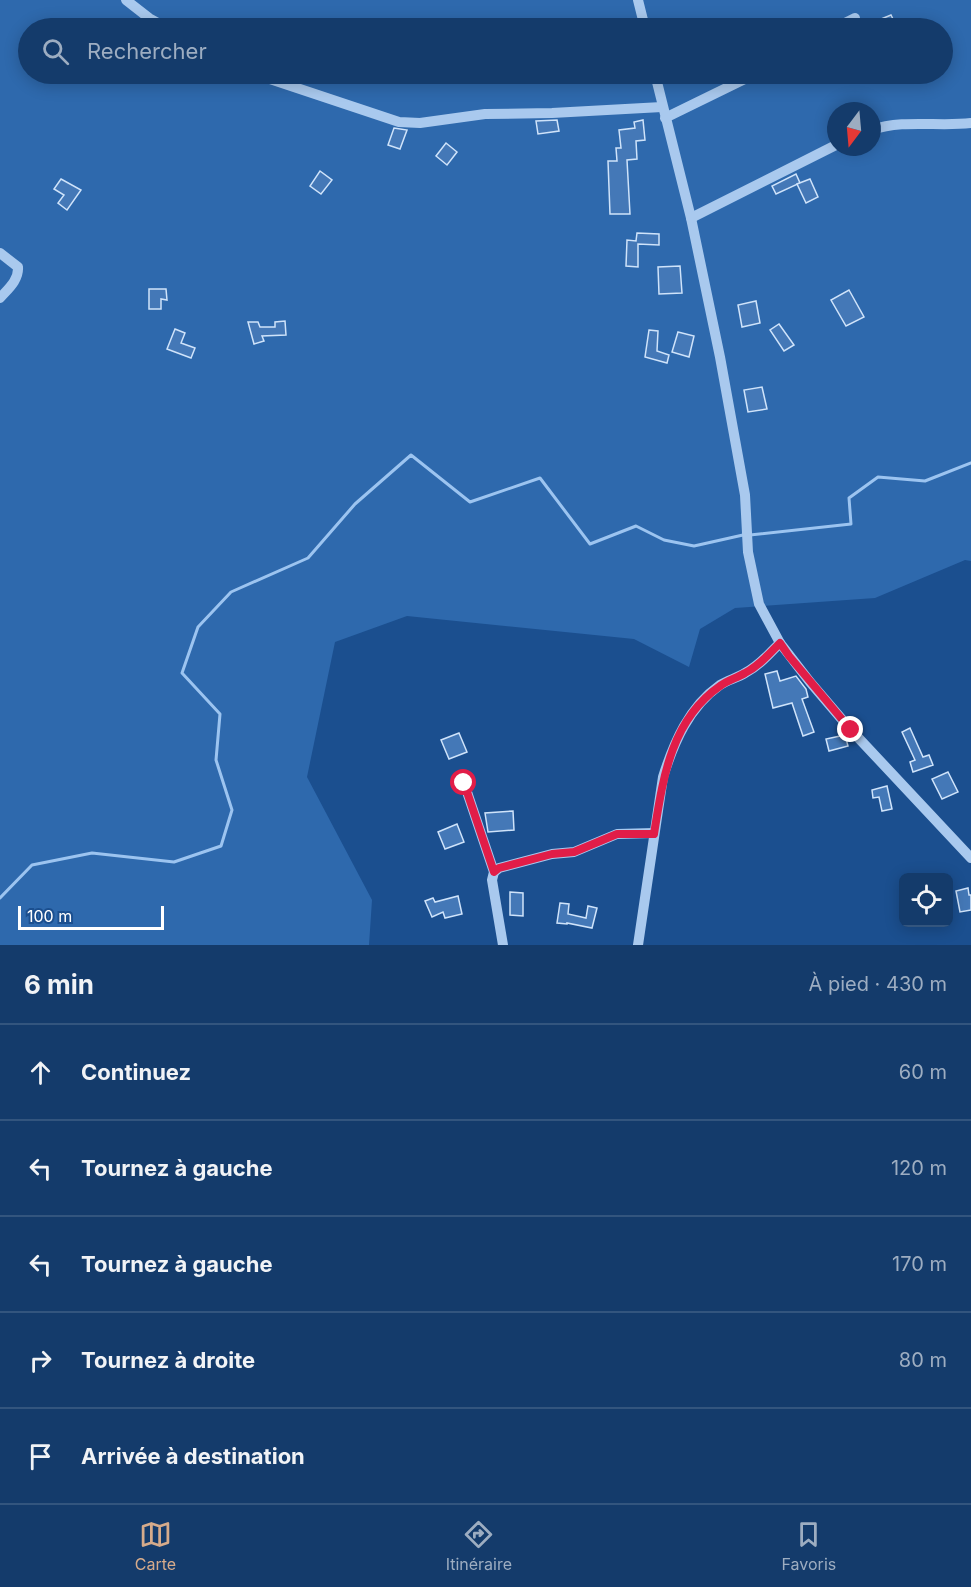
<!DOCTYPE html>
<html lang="fr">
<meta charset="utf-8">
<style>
body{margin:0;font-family:Inter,sans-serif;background:#1d4271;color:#f1f3f6}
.controls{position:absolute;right:18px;bottom:18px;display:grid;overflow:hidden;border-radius:9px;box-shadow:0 3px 15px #0003}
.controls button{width:54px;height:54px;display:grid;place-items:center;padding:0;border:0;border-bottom:2px solid #33557e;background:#143b6b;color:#f1f3f6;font:30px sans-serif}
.compass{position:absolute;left:827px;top:102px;width:54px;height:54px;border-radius:50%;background:#143b6b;box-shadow:0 3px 15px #0003;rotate:196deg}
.scale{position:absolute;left:18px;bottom:15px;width:146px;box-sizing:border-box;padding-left:6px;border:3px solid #fff;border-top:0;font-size:16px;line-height:21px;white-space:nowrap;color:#fff;-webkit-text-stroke:4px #1b4f8f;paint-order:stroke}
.stop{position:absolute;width:18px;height:18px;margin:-14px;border:4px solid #e11d48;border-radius:50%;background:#fff}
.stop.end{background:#e11d48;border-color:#fff;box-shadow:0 2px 6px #0008}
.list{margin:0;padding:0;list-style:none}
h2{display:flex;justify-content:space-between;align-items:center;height:78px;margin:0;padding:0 24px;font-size:26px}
h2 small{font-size:20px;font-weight:400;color:#9dadc1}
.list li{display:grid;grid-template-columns:39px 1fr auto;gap:18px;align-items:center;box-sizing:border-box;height:96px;padding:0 24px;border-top:2px solid #33557e}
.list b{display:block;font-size:22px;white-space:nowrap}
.list em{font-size:20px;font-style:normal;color:#9dadc1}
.icon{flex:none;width:33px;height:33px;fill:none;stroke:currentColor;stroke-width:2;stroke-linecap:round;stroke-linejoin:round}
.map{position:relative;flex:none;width:971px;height:945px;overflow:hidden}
.search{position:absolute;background:#143b6b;box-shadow:0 3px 15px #0003;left:18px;right:18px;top:18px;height:66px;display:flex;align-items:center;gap:15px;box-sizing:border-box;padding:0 21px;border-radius:33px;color:#9dadc1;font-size:22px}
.sheet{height:558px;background:#143b6b}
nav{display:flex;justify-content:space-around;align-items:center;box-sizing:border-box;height:84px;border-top:2px solid #33557e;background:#143b6b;font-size:16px;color:#9dadc1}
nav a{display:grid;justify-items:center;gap:3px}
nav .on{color:#d6ab8b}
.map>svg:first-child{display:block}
</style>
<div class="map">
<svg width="971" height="945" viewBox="0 0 971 945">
<rect width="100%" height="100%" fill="#1b4f8f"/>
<!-- green -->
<path fill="#2e69ad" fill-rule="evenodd" d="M0 0H971V561L965 560 875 598 735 608 700 629 689 667 634 639 407 616 335 642 307 777 372 900 369 945H0ZM28 28H942V74H28ZM836 111H872V147H836Z"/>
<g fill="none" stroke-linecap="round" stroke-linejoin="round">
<!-- stream -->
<g stroke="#9cc4f0" stroke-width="3">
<polyline points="750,535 851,524 849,498 878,477 925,481 971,463"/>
<polyline points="0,898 32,865 92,853 174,862 221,846 232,810 216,760 220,714 182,673 198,627 231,592 308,558 355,504 411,455 470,502 540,478 590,544 636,526 664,540 694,546 743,535"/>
</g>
</g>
<!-- building -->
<g fill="#4478b7" stroke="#cfe3fa" stroke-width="1.5">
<polygon points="891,15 896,25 888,28 859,28"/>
<polygon points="557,120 559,131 538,134 536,121"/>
<polygon points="643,120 645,140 636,141 637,159 627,160 630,214 610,214 608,161 617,161 616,148 621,148 619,130 635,128 634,122"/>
<polygon points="394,128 407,130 400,149 388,145"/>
<polygon points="446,143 457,152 447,165 436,156"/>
<polygon points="320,171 332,180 321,194 310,186"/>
<polygon points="796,174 800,183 776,194 772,186"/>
<polygon points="61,179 81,190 67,210 58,203 64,195 54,189"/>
<polygon points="810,179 818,197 806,203 797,184"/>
<polygon points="637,233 659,234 659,245 638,244 638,267 626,266 627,240 636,241"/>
<polygon points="680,266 682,293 659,294 658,267"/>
<polygon points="149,289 166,289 167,300 161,299 161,309 149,309"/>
<polygon points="849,290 864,317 846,326 831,300"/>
<polygon points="756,301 760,323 742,327 738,305"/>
<polygon points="285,321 286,335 262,336 264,341 254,344 248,322 258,322 260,327 275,327 275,322"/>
<polygon points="779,324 794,345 784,351 770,330"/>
<polygon points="175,329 185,333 181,343 195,348 191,358 167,349"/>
<polygon points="649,330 658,331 657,351 669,355 667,363 645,357"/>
<polygon points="678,332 694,336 689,357 672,352"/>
<polygon points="762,387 767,409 748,412 744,390"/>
<polygon points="777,671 780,681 796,676 806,689 808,697 802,699 814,732 803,736 792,703 773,708 765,674"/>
<polygon points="910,728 923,757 929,755 933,765 913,772 910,762 915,760 902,732"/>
<polygon points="459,733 467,752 449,759 441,740"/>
<polygon points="845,735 848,746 829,751 826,739"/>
<polygon points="948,772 958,792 942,799 932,779"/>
<polygon points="887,786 892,809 882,811 879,797 873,798 872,790"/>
<polygon points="513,811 514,830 488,832 485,813"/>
<polygon points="457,824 464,842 445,849 438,832"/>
<polygon points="968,888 969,895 971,895 971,910 960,912 956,891"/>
<polygon points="510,892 523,893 523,916 510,915"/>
<polygon points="458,896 462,914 445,918 443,912 432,917 425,901 433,898 435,902"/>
<polygon points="560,903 569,904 568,914 586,918 588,906 597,908 592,928 567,923 567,924 557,923"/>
</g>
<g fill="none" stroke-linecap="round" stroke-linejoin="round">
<!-- minor -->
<g stroke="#a9c9ee" stroke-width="10">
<polyline points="126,0 149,18 167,28"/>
<polyline points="638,0 645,28"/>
<polyline points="835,28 855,18"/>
<polyline points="255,74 399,122 420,123 485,114 552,113 662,107"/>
<polyline points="655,74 691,218 720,357 745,495 748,552 759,604 780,643 810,682 851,730 971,858"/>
<polyline points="665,118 755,74"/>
<path d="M872 130C903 119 939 127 971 123"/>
<polyline points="691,218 836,145"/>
<path d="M0 253 18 267C19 280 8 289 0 298"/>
<polyline points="464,783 494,872 492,880 503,945"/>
<polyline points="494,872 499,868 552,854 574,852 617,834 654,833"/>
<path d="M638 945 663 777C674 742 689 707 720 685 728 680 737 678 745 673 759 666 769 654 780 643"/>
</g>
</g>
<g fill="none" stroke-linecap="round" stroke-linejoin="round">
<!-- route -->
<path stroke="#e11d48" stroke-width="8" d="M464 783 494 872 499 868 552 854 574 852 617 834H654C663 778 671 720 720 686 728 680 737 678 745 673 759 666 769 654 780 643L789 656 851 730"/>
</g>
</svg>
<div class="controls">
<button><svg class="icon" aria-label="locate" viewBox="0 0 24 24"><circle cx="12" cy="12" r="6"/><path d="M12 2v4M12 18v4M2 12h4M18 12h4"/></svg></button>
</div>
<svg class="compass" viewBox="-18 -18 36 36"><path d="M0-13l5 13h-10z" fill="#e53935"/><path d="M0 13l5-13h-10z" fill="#9dadc1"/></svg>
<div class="scale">100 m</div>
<div class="stop" style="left:464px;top:783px"></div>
<div class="stop end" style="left:851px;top:730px"></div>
<div class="search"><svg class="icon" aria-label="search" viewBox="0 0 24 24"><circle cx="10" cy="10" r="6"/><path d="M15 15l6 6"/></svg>Rechercher</div>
</div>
<section class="sheet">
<h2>6 min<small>À pied · 430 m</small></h2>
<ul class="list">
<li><svg class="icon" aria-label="ahead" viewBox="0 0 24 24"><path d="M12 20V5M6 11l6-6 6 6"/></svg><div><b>Continuez</b></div><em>60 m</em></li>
<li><svg class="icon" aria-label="left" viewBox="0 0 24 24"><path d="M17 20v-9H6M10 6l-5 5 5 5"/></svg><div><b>Tournez à gauche</b></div><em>120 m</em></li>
<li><svg class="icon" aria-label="left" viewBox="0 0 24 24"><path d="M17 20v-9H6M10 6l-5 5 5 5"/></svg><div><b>Tournez à gauche</b></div><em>170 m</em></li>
<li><svg class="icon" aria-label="right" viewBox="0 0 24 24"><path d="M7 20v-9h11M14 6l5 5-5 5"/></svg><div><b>Tournez à droite</b></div><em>80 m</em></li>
<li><svg class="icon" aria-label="arrive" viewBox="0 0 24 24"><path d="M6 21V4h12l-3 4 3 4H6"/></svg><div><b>Arrivée à destination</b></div></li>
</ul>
</section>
<nav>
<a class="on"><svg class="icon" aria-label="map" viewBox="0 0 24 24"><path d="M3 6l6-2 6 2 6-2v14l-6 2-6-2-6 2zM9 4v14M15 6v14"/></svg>Carte</a>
<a><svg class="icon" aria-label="directions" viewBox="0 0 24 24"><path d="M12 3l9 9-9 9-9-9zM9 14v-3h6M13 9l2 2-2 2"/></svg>Itinéraire</a>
<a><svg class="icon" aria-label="saved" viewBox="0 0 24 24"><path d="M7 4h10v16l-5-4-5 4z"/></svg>Favoris</a>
</nav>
